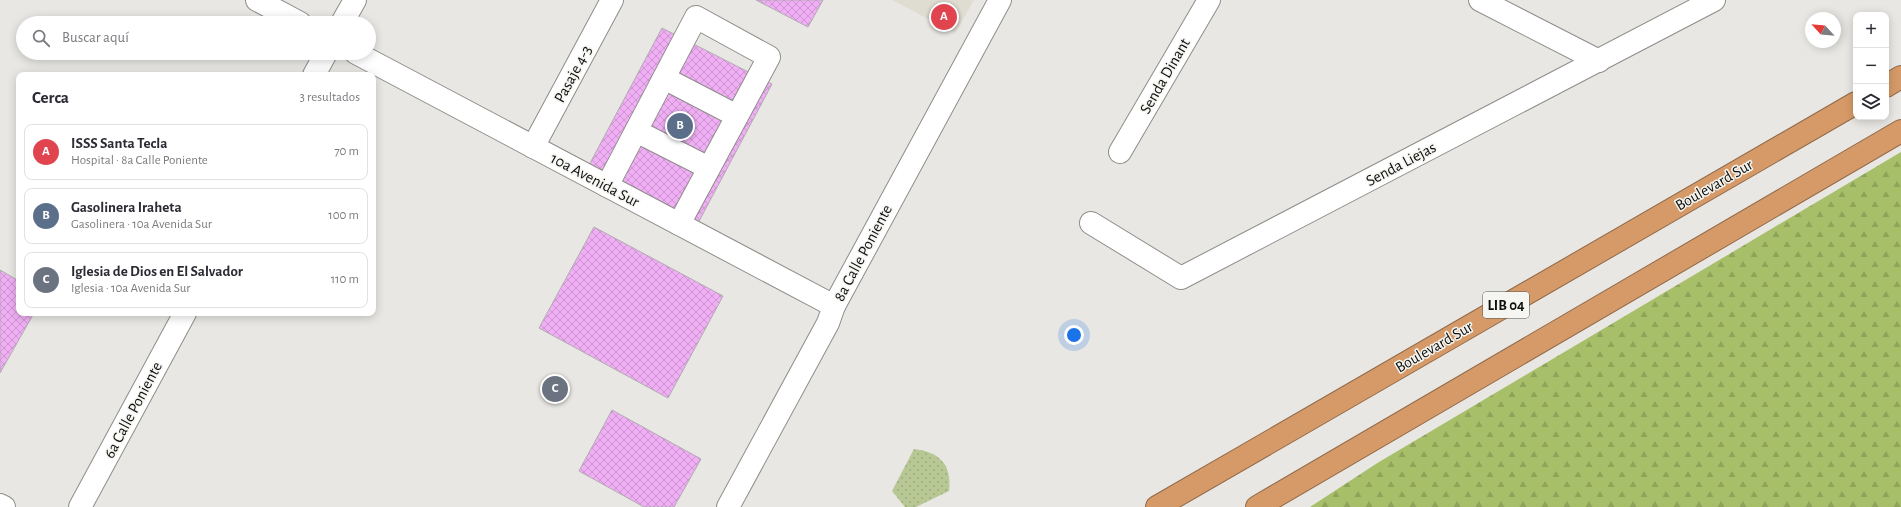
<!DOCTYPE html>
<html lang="es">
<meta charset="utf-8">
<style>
body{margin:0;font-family:"Alegreya Sans",sans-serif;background:#f2f2f3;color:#2b2b33}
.controls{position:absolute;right:12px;top:12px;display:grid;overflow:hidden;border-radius:8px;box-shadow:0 2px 10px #0003}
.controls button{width:36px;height:36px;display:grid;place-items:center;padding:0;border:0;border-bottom:1px solid #e1e1e2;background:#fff;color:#2b2b33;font:20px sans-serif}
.compass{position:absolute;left:1805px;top:12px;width:36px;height:36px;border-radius:50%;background:#fff;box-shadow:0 2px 10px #0003;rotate:296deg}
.you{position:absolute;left:1074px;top:335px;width:14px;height:14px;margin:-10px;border:3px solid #fff;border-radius:50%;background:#1a73e8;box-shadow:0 0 0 6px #1a73e833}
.badge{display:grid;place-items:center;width:26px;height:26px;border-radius:50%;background:#d93025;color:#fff;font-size:13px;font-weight:700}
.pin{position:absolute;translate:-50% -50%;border:2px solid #fff;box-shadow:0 1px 4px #0006}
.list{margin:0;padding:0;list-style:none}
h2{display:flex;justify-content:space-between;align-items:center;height:52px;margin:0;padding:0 16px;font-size:17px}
h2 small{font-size:13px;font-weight:400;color:#7c7c81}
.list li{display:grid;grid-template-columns:26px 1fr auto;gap:12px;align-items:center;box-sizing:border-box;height:56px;margin:0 8px 8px;padding:0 8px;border:1px solid #e1e1e2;border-radius:8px}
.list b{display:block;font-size:15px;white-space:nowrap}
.list p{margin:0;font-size:13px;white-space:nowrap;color:#7c7c81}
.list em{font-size:13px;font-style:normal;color:#7c7c81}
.icon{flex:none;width:22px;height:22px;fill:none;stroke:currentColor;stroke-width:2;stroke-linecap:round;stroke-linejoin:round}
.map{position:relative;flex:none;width:1901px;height:507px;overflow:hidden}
.search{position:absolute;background:#fff;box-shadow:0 2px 10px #0003;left:16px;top:16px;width:360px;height:44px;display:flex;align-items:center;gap:10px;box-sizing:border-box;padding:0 14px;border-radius:22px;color:#7c7c81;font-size:15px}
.panel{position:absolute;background:#fff;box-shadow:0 2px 10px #0003;left:16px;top:72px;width:360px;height:244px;border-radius:8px}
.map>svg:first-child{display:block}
</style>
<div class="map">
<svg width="1901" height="507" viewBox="0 0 1901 507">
<defs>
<pattern id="grass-dots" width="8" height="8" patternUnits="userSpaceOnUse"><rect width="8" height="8" fill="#b8c894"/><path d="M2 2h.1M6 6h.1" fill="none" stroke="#9dab7e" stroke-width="1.8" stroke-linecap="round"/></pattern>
<pattern id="forest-firs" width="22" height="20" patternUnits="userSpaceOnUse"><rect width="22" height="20" fill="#a7bf68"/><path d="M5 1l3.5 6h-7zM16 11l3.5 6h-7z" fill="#8fa359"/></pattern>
<pattern id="building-cross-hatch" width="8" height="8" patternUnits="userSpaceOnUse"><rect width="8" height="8" fill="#f0aff4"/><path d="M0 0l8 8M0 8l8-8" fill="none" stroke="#cd95d0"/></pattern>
</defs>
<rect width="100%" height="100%" fill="#e8e7e3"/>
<!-- built -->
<polygon fill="#dfddd2" points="892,0 974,0 955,33"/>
<!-- grass -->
<path fill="url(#grass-dots)" d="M914 449C940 452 952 465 949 491L916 507H905L892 491Z"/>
<!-- forest -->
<polygon fill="url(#forest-firs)" points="1901,152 1901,507 1310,507 1379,462"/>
<!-- building -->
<g fill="url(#building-cross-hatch)" stroke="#afacaf">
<polygon points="756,0 823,0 808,27"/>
<polygon points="662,28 772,84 697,225 588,167"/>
<polygon points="594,227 723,296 668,398 539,328"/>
<polygon points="0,270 19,281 19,313 34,313 0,373"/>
<polygon points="612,410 701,459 674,507 644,507 579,471"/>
</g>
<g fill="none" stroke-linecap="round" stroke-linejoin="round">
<defs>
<g id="minor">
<polyline points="257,0 300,23"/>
<polyline points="1480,0 1599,61"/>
<polyline points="342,23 355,0"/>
<polyline points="356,53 834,306"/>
<polyline points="314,75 326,53"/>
<polyline points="664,78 737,116"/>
<polyline points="636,131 709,168"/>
<polyline points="533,147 612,0"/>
<polyline points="1120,152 1209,0"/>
<polyline points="607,186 696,17 769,57 679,224"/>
<polyline points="1091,223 1181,278 1714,0"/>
<polyline points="0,505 4,507"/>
<polyline points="80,507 185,313"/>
<polyline points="728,507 828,323 834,306 1000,0"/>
</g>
<g id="highway">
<polyline points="1886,86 1901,77"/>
<polyline points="1157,507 1856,103"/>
<polyline points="1257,507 1901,131"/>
</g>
</defs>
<!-- minor casing -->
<use href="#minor" stroke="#8e8d8a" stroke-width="24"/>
<!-- highway casing -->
<use href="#highway" stroke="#906948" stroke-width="24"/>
<!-- minor -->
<use href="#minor" stroke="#fff" stroke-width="22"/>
<!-- highway -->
<use href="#highway" stroke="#d69a68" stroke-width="22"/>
</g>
<g text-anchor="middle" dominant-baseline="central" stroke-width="3" stroke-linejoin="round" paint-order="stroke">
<!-- shield labels -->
<rect fill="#f5f5f1" stroke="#545452" stroke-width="1" x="1483" y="292" width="46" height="26" rx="3"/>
<g font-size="15" font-weight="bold" fill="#0f0f0e">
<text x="1506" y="305">LIB 04</text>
</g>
<!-- street labels -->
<g font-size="16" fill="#0f0f0e" stroke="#f5f5f1">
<text transform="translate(573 74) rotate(-62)">Pasaje 4-3</text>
<text transform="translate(1165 76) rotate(-60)">Senda Dinant</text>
<text transform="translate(1401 164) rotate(-28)">Senda Liejas</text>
<text transform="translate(595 180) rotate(28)">10a Avenida Sur</text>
<text transform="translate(1714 185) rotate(-30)">Boulevard Sur</text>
<text transform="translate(863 253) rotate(-62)">8a Calle Poniente</text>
<text transform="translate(1434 347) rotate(-30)">Boulevard Sur</text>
<text transform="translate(133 410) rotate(-62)">6a Calle Poniente</text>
</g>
</g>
</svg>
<div class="controls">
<button>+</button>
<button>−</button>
<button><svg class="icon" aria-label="layers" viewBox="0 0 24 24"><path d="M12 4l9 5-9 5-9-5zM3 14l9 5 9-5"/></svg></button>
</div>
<svg class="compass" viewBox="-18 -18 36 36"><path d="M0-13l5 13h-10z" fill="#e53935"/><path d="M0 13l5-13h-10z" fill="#7c7c81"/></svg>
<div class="you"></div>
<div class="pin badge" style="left:944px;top:17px;background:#e0444e">A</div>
<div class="pin badge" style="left:680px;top:126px;background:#5c6f8a">B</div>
<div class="pin badge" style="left:555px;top:389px;background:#6b7280">C</div>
<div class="search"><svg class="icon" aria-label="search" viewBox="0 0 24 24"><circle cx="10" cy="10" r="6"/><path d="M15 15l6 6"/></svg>Buscar aquí</div>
<section class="panel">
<h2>Cerca<small>3 resultados</small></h2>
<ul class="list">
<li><span class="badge" style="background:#e0444e">A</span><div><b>ISSS Santa Tecla</b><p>Hospital · 8a Calle Poniente</p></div><em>70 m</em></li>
<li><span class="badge" style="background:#5c6f8a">B</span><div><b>Gasolinera Iraheta</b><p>Gasolinera · 10a Avenida Sur</p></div><em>100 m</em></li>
<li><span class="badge" style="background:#6b7280">C</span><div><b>Iglesia de Dios en El Salvador</b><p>Iglesia · 10a Avenida Sur</p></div><em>110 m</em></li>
</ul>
</section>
</div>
